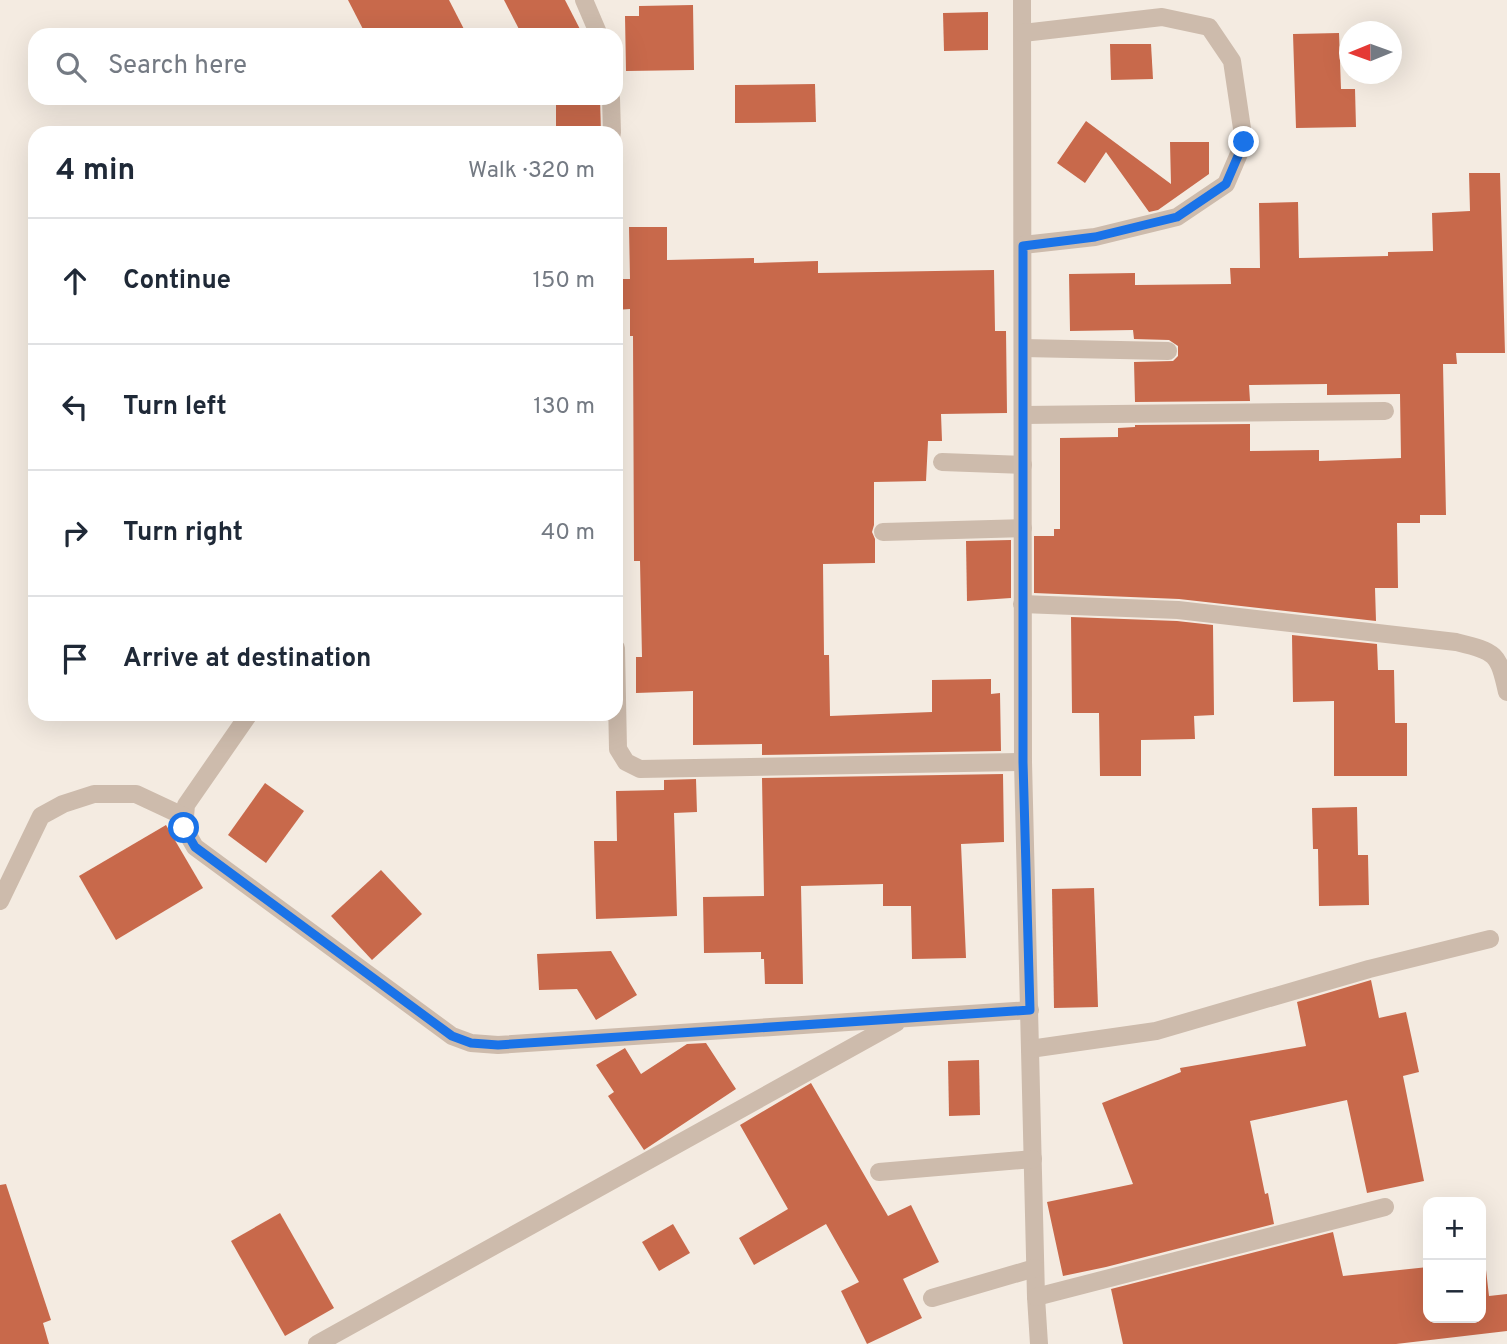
<!DOCTYPE html>
<meta charset="utf-8">
<style>
body{margin:0;font-family:Overpass,sans-serif;background:#f2f2f3;color:#1f2937}
.controls{position:absolute;right:21px;bottom:21px;display:grid;overflow:hidden;border-radius:14px;box-shadow:0 7px 28px #0002}
.controls button{width:63px;height:63px;display:grid;place-items:center;padding:0;border:0;border-bottom:2px solid #e0e1e3;background:#fff;color:#1f2937;font:35px sans-serif}
.compass{position:absolute;left:1339px;top:21px;width:63px;height:63px;border-radius:50%;background:#fff;box-shadow:0 7px 28px #0002;rotate:269deg}
.stop{position:absolute;width:21px;height:21px;margin:-16px;border:5px solid #1a73e8;border-radius:50%;background:#fff}
.stop.end{background:#1a73e8;border-color:#fff;box-shadow:0 2px 7px #0008}
.list{margin:0;padding:0;list-style:none}
h2{display:flex;justify-content:space-between;align-items:center;height:91px;margin:0;padding:0 28px;font-size:30px}
h2 small{font-size:23px;font-weight:400;color:#747a83}
.list li{display:grid;grid-template-columns:46px 1fr auto;gap:21px;align-items:center;box-sizing:border-box;height:126px;padding:0 28px;border-top:2px solid #e0e1e3}
.list b{display:block;font-size:26px;white-space:nowrap}
.list em{font-size:23px;font-style:normal;color:#747a83}
.icon{flex:none;width:38px;height:38px;fill:none;stroke:currentColor;stroke-width:2;stroke-linecap:round;stroke-linejoin:round}
.map{position:relative;flex:none;width:1507px;height:1344px;overflow:hidden}
.search{position:absolute;background:#fff;box-shadow:0 7px 28px #0002;left:28px;top:28px;width:595px;height:77px;display:flex;align-items:center;gap:18px;box-sizing:border-box;padding:0 24px;border-radius:21px;color:#747a83;font-size:26px}
.panel{position:absolute;background:#fff;box-shadow:0 7px 28px #0002;left:28px;top:126px;width:595px;height:595px;border-radius:21px}
.map>svg:first-child{display:block}
</style>
<div class="map">
<svg width="1507" height="1344" viewBox="0 0 1507 1344">
<rect width="100%" height="100%" fill="#f4ebe1"/>
<!-- building -->
<g fill="#c8694b">
<polygon points="348,0 449,0 467,35 366,35"/>
<polygon points="504,0 565,0 583,35 522,35"/>
<polygon points="693,5 694,70 626,71 625,16 639,16 639,6"/>
<polygon points="988,12 988,50 944,51 943,13"/>
<polygon points="1339,33 1341,89 1355,89 1356,127 1296,128 1293,34"/>
<polygon points="1110,44 1151,44 1153,79 1111,80"/>
<polygon points="815,84 816,122 735,123 735,85"/>
<polygon points="556,98 600,98 601,133 556,133"/>
<polygon points="1086,121 1171,184 1170,142 1209,142 1209,174 1158,210 1149,212 1106,152 1085,183 1057,163"/>
<polygon points="1469,173 1500,173 1505,353 1456,353 1457,364 1443,364 1446,515 1420,515 1420,523 1397,523 1398,588 1375,588 1376,621 1179,599 1034,593 1034,536 1054,536 1054,529 1060,529 1060,438 1118,437 1118,428 1135,427 1135,425 1250,424 1250,451 1319,450 1319,461 1401,458 1400,394 1327,395 1327,384 1249,385 1250,401 1135,402 1134,362 1173,361 1178,356 1178,346 1169,340 1134,339 1133,330 1070,331 1069,274 1135,273 1135,285 1231,284 1230,268 1260,268 1259,203 1298,202 1299,258 1388,256 1388,252 1433,251 1432,213 1470,211"/>
<polygon points="629,227 667,227 667,260 754,258 754,263 818,261 818,273 994,270 995,331 1006,331 1007,413 941,414 942,441 928,441 926,481 874,482 874,525 872,532 875,539 875,563 823,564 824,655 829,655 830,716 932,712 932,680 991,679 991,694 1000,693 1001,751 762,755 762,744 693,745 693,691 636,693 636,657 642,657 640,561 634,561 633,336 630,336 630,309 616,310 616,279 630,279"/>
<polygon points="1011,540 1011,598 967,601 966,541"/>
<polygon points="1071,617 1177,621 1213,625 1214,715 1194,716 1195,739 1141,740 1141,776 1100,776 1099,713 1072,713"/>
<polygon points="1292,635 1377,644 1378,670 1394,670 1395,723 1407,723 1407,776 1334,776 1334,701 1293,702"/>
<polygon points="1003,774 1004,842 961,844 966,958 912,959 911,906 883,906 883,884 801,886 803,984 765,984 764,959 761,959 761,952 704,953 703,897 764,896 762,778"/>
<polygon points="696,779 697,812 674,813 677,916 596,919 594,841 617,841 616,791 664,790 664,780"/>
<polygon points="265,783 304,811 266,863 228,835"/>
<polygon points="1357,807 1358,855 1368,855 1369,905 1319,906 1318,849 1313,849 1312,808"/>
<polygon points="166,825 203,888 116,940 79,876"/>
<polygon points="381,870 422,914 372,960 331,916"/>
<polygon points="1094,888 1098,1007 1054,1008 1052,889"/>
<polygon points="611,951 637,995 596,1020 577,989 539,990 537,954"/>
<polygon points="1371,980 1379,1018 1406,1012 1419,1072 1403,1076 1424,1181 1367,1193 1347,1100 1250,1121 1265,1194 1268,1193 1274,1224 1106,1267 1063,1276 1047,1202 1133,1184 1102,1103 1181,1072 1180,1068 1306,1046 1297,1002"/>
<polygon points="706,1043 736,1089 644,1150 608,1096 614,1092 596,1065 625,1048 641,1074 687,1044"/>
<polygon points="979,1060 980,1115 949,1116 948,1061"/>
<polygon points="811,1083 888,1216 911,1205 939,1262 903,1279 922,1318 867,1344 841,1291 859,1282 826,1224 754,1265 739,1238 788,1209 740,1125"/>
<polygon points="6,1184 51,1320 43,1323 49,1344 0,1344 0,1185"/>
<polygon points="280,1213 334,1308 285,1336 231,1241"/>
<polygon points="673,1224 690,1253 659,1271 642,1242"/>
<polygon points="1333,1232 1343,1276 1428,1267 1428,1318 1481,1318 1481,1261 1485,1261 1489,1296 1507,1294 1507,1331 1396,1344 1123,1344 1111,1289"/>
</g>
<g fill="none" stroke-linecap="round" stroke-linejoin="round">
<!-- minor -->
<g stroke="#cdbbac" stroke-width="18">
<polyline points="584,0 599,35"/>
<polyline points="1022,0 1023,762 1036,1297 1039,1344"/>
<polyline points="1023,33 1162,17 1209,27 1232,61 1244,142 1226,184 1177,217 1095,237 1023,245"/>
<polyline points="611,98 612,133"/>
<polyline points="1023,348 1168,351"/>
<polyline points="1023,415 1385,411"/>
<polyline points="942,462 1023,465"/>
<polyline points="883,532 1023,528"/>
<path d="M1022 604 1178 610 1456 642C1496 652 1498 652 1507 692"/>
<polyline points="616,648 618,749 626,762 640,769 1023,762"/>
<polyline points="249,714 186,805 184,828 195,847 452,1036 471,1043 498,1045 1030,1010"/>
<polyline points="0,901 41,816 63,804 94,794 136,794 183,816"/>
<polyline points="1030,1049 1156,1031 1369,969 1490,939"/>
<polyline points="879,1172 1033,1159"/>
<polyline points="1036,1297 1385,1207"/>
<polyline points="932,1298 1035,1268"/>
<polyline points="317,1344 896,1023"/>
</g>
</g>
<g fill="none" stroke-linecap="round" stroke-linejoin="round">
<!-- route -->
<polyline stroke="#1a73e8" stroke-width="9" points="184,828 195,847 452,1036 471,1043 498,1045 1030,1010 1023,762 1023,246 1095,237 1177,217 1226,184 1244,142"/>
</g>
</svg>
<div class="controls">
<button>+</button>
<button>−</button>
</div>
<svg class="compass" viewBox="-18 -18 36 36"><path d="M0-13l5 13h-10z" fill="#e53935"/><path d="M0 13l5-13h-10z" fill="#747a83"/></svg>
<div class="stop" style="left:184px;top:828px"></div>
<div class="stop end" style="left:1244px;top:142px"></div>
<div class="search"><svg class="icon" aria-label="search" viewBox="0 0 24 24"><circle cx="10" cy="10" r="6"/><path d="M15 15l6 6"/></svg>Search here</div>
<section class="panel">
<h2>4 min<small>Walk · 320 m</small></h2>
<ul class="list">
<li><svg class="icon" aria-label="ahead" viewBox="0 0 24 24"><path d="M12 20V5M6 11l6-6 6 6"/></svg><div><b>Continue</b></div><em>150 m</em></li>
<li><svg class="icon" aria-label="left" viewBox="0 0 24 24"><path d="M17 20v-9H6M10 6l-5 5 5 5"/></svg><div><b>Turn left</b></div><em>130 m</em></li>
<li><svg class="icon" aria-label="right" viewBox="0 0 24 24"><path d="M7 20v-9h11M14 6l5 5-5 5"/></svg><div><b>Turn right</b></div><em>40 m</em></li>
<li><svg class="icon" aria-label="arrive" viewBox="0 0 24 24"><path d="M6 21V4h12l-3 4 3 4H6"/></svg><div><b>Arrive at destination</b></div></li>
</ul>
</section>
</div>
